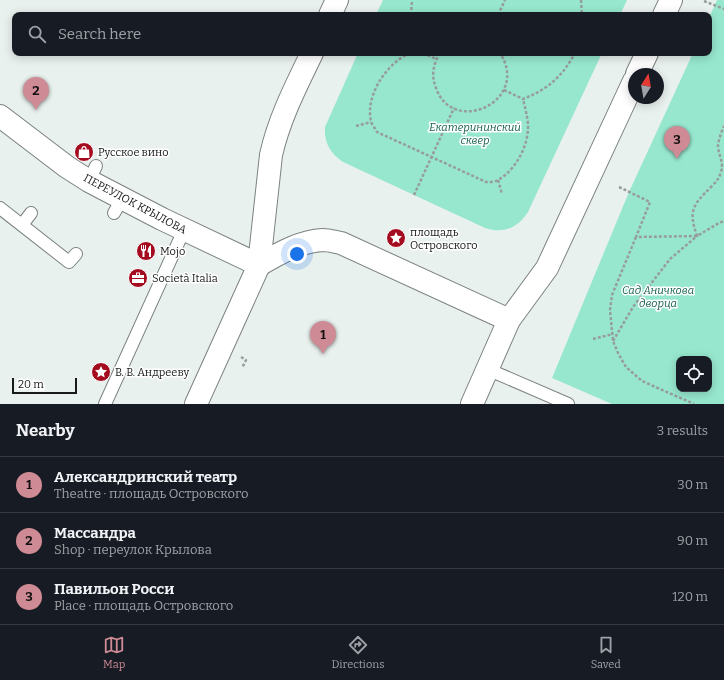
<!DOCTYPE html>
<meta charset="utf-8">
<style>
body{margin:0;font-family:Bitter,serif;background:#20242c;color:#f1f3f6}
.controls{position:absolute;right:12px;bottom:12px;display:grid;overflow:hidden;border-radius:8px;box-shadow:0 2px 10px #0003}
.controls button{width:36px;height:36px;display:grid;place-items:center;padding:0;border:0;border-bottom:1px solid #363941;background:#171b24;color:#f1f3f6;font:20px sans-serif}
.compass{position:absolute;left:628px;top:68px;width:36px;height:36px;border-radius:50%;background:#171b24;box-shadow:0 2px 10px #0003;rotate:11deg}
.scale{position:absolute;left:12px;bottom:10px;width:65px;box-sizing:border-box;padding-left:4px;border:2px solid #171a19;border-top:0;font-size:11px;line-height:14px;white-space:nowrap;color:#171a19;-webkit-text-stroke:3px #fff;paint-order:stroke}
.you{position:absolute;left:297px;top:254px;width:14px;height:14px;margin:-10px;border:3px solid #fff;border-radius:50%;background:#1a73e8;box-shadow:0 0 0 6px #1a73e833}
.badge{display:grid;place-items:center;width:26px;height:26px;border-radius:50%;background:#cf8b95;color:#111;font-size:13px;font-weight:700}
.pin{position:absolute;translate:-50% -33px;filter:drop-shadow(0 1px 2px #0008)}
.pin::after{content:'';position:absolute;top:21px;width:14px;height:12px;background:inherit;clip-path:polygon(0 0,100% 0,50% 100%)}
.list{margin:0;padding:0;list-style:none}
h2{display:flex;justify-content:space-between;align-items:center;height:52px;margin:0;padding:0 16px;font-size:17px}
h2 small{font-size:13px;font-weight:400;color:#9ea1a6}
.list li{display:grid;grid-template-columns:26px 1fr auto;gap:12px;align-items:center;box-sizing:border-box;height:56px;padding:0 16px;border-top:1px solid #363941}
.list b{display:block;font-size:15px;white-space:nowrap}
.list p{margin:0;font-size:13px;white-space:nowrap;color:#9ea1a6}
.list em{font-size:13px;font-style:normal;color:#9ea1a6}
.icon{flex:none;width:22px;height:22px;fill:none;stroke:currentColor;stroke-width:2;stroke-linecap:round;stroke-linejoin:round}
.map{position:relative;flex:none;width:724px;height:404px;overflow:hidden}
.search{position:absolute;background:#171b24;box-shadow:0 2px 10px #0003;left:12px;right:12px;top:12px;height:44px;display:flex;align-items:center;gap:10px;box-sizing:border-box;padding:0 14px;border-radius:8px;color:#9ea1a6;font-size:15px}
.sheet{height:220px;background:#171b24}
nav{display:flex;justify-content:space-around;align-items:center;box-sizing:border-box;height:56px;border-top:1px solid #363941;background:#171b24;font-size:11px;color:#9ea1a6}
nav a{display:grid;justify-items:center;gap:2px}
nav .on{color:#cf8b95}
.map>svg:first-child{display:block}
</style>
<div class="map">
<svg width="724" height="404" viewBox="0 0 724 404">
<rect width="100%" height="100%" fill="#e9f1ee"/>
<!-- green -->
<g fill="#97e7cf" fill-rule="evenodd">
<polygon points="383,0 627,0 620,15 376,15"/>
<path d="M717 0H724V404H612L552 378 629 192 693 53H709V18ZM679 359H709V389H679Z"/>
<path d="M358 53H602L528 212C518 228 503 234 485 228L343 162C330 153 324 143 325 127Z"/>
</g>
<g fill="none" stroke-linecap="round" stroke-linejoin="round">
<defs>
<g id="service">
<polyline points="89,181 96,166"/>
<polyline points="0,208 69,262 76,254"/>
<polyline points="114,213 122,199"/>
<polyline points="22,225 31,213"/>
<polyline points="487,369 568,404"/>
<polyline points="105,404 184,230"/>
</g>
<polyline id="minor" points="0,116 67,167 89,181 162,219 259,265"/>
<g id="tertiary">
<polyline points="330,15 337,0"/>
<polyline points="664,15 671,0"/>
<polyline points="637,74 647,53"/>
<path d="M259 265C278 254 300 241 323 240 329 240 335 242 341 243L509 320"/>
<path d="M196 404 259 265 271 155C279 119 296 86 312 53"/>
<polyline points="472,404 509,320 547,268 634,81"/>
</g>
</defs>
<!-- service casing -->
<use href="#service" stroke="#7b8280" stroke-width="14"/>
<!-- minor casing -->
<use href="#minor" stroke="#7b8280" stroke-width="24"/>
<!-- tertiary casing -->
<use href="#tertiary" stroke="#7b8280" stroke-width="24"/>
<!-- path -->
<g stroke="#979d9b" stroke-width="2.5" stroke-dasharray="3 2" stroke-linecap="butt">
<polyline points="581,0 582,15"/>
<polyline points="704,1 724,9"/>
<polyline points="411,15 412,0"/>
<polyline points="498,15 505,0"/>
<path d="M410 53C387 63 365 95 371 121 372 125 375 128 377 132L486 182C490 182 495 182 498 180 517 169 529 144 528 124 527 115 525 107 523 99"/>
<polyline points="423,53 436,59"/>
<path d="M440 53C433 64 431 76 436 88 453 137 531 101 500 53"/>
<path d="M504 90 523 99C548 89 562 77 575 53"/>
<polyline points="356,126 371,122"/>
<polyline points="498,180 502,194"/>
<polyline points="619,187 650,202 636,237 697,236 719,223 724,221"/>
<polyline points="414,195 454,108"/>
<polyline points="636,237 612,295 610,310 613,341 618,353 626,367 642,381 694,404"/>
<polyline points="593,339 613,334"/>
<path d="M613 341 633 307 670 259 697 236C688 210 693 205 711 187 716 182 719 179 721 172 724 163 719 156 718 147 718 141 721 133 724 126"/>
<polyline points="241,357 246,360 242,368"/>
</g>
<!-- service -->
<use href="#service" stroke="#fff" stroke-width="12"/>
<!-- minor -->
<use href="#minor" stroke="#fff" stroke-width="22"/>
<!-- tertiary -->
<use href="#tertiary" stroke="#fff" stroke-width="22"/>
</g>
<!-- icons -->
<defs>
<symbol id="shop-disc" viewBox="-11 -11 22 22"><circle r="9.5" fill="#a50b1f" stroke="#fff"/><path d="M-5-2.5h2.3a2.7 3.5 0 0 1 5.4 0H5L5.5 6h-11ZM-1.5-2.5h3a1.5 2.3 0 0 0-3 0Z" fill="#fff"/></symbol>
<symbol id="sight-disc" viewBox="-11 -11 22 22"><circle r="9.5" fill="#a50b1f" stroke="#fff"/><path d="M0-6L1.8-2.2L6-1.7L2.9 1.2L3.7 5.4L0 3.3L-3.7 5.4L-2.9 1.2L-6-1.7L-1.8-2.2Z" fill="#fff"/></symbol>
<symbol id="restaurant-disc" viewBox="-11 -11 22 22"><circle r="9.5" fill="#a50b1f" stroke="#fff"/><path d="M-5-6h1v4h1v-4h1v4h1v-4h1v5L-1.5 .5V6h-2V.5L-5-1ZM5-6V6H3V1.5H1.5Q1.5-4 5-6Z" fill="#fff"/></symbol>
<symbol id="office-disc" viewBox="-11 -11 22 22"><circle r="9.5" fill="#a50b1f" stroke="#fff"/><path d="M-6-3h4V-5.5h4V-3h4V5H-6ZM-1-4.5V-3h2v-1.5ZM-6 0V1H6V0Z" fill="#fff"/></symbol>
</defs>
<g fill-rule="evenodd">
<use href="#shop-disc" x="73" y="141" width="22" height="22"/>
<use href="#sight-disc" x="385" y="227" width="22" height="22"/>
<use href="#restaurant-disc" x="135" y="240" width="22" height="22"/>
<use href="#office-disc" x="127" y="267" width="22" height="22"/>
<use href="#sight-disc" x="90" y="361" width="22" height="22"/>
</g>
<g text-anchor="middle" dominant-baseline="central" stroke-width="3" stroke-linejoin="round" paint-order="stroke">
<!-- park labels -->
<g font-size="11" font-style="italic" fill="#186151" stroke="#fff">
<text x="475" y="127">Екатерининский<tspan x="475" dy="13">сквер</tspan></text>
<text x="658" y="290">Сад Аничкова<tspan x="658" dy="13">дворца</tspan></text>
</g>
<!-- poi labels -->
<g font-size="11" fill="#171a19" stroke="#fff" text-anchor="start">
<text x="98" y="152">Русское вино</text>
<text x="410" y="232">площадь<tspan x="410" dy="13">Островского</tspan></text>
<text x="160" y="251">Mojo</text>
<text x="152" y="278">Società Italia</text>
<text x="115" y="372">В. В. Андрееву</text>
</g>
<!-- street labels -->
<g font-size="11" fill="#171a19" stroke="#fff">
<text transform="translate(135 204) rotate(28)">ПЕРЕУЛОК КРЫЛОВА</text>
</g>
</g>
</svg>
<div class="controls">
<button><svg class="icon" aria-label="locate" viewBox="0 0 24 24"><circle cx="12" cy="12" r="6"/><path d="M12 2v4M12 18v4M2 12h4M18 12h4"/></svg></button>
</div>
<svg class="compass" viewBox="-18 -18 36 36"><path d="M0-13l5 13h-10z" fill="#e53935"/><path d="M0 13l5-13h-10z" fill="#9ea1a6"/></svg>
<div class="scale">20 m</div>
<div class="you"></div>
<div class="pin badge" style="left:323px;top:354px">1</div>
<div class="pin badge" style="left:36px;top:110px">2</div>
<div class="pin badge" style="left:677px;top:159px">3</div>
<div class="search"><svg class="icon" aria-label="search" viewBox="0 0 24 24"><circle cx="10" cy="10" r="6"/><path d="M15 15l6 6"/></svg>Search here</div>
</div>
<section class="sheet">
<h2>Nearby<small>3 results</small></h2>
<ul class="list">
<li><span class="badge">1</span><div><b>Александринский театр</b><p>Theatre · площадь Островского</p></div><em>30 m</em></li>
<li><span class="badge">2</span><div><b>Массандра</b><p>Shop · переулок Крылова</p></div><em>90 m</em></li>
<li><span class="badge">3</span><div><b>Павильон Росси</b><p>Place · площадь Островского</p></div><em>120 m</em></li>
</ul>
</section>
<nav>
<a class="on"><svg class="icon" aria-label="map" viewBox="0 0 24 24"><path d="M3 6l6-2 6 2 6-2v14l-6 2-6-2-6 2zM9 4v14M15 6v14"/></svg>Map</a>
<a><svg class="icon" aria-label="directions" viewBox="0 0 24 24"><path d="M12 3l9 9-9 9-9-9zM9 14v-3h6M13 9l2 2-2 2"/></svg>Directions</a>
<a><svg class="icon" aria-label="saved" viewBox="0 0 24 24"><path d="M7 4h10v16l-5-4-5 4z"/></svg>Saved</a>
</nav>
